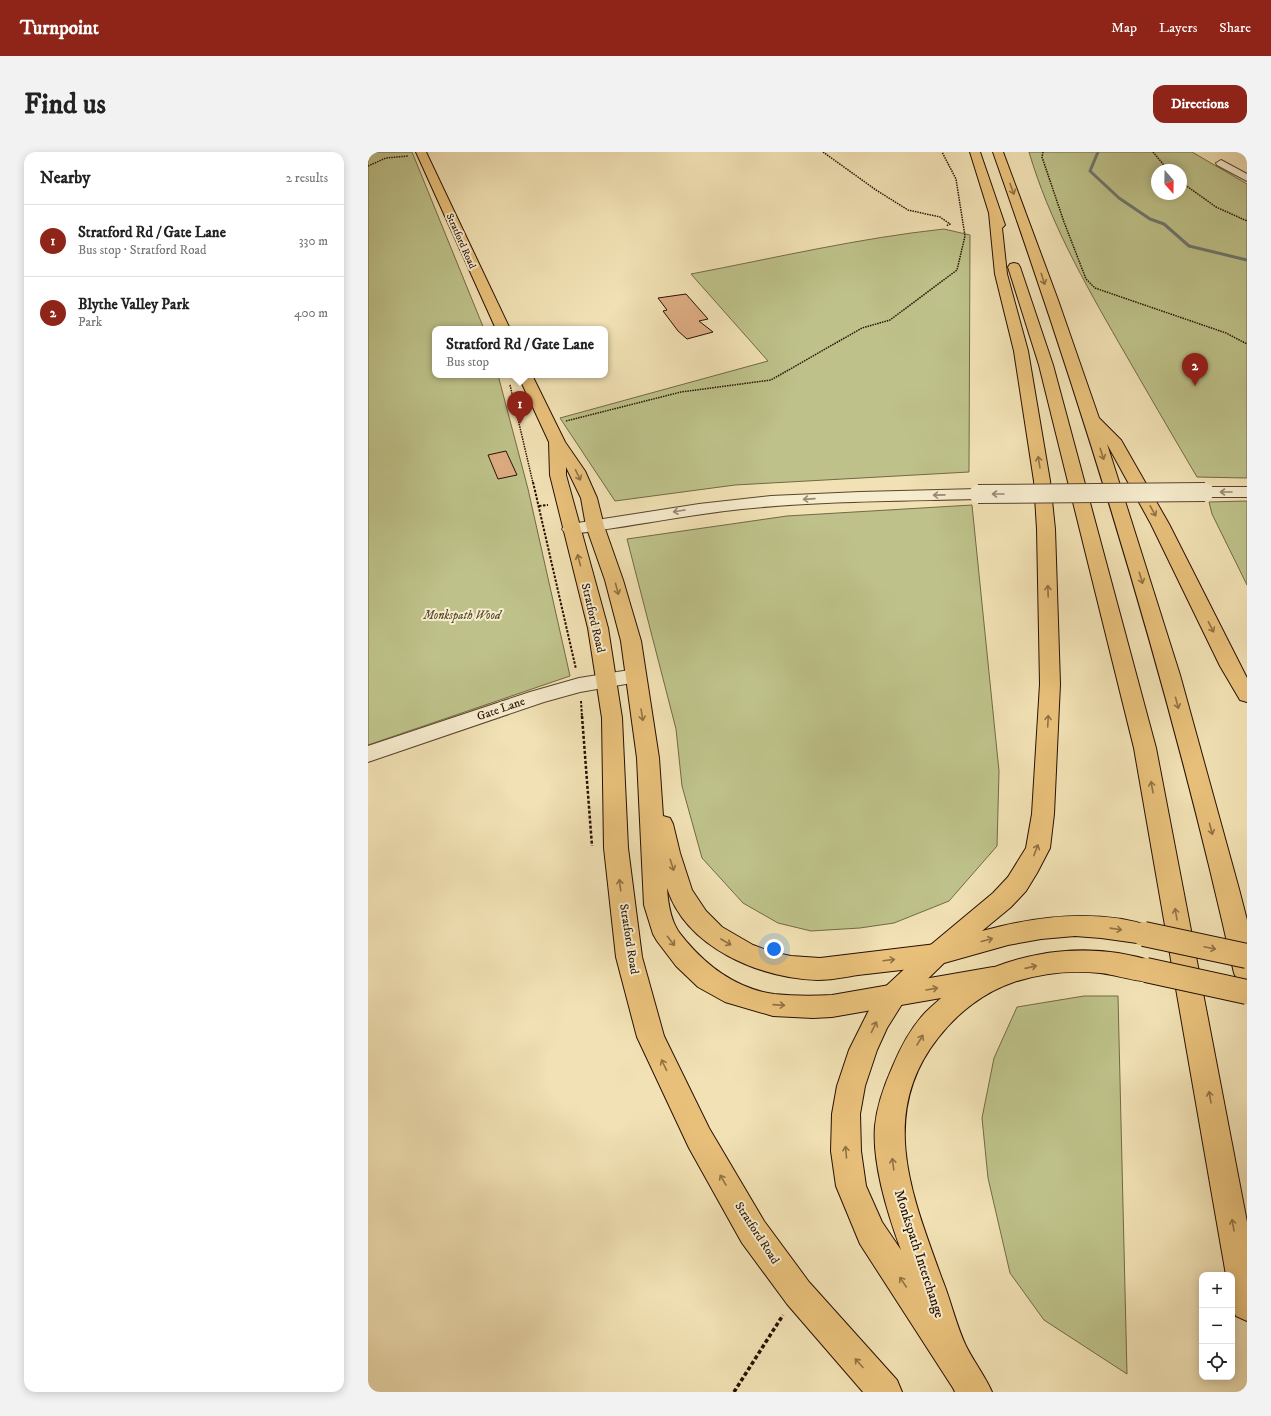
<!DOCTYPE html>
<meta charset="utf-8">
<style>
body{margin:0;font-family:"IM FELL DW Pica",serif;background:#f2f2f2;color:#222}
.controls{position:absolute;right:12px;bottom:12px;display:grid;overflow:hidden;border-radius:8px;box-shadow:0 2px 10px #0003}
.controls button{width:36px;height:36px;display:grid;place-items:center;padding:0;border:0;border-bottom:1px solid #e0e0e0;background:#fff;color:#222;font:20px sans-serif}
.compass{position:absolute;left:783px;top:12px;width:36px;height:36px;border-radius:50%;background:#fff;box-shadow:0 2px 10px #0003;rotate:160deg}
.you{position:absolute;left:406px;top:797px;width:14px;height:14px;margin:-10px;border:3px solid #fff;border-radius:50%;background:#1a73e8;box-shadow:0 0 0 6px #1a73e833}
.badge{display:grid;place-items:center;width:26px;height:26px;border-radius:50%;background:#8f2418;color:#fff;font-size:13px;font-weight:700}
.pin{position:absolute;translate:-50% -33px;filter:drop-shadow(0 1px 2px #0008)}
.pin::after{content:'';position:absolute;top:21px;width:14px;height:12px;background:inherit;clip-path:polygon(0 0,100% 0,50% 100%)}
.popup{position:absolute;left:64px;top:174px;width:176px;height:52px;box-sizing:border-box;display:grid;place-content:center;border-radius:8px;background:#fff;filter:drop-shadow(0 1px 3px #0005);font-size:13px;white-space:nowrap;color:#767676}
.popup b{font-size:15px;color:#222}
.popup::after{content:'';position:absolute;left:50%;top:100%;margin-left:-8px;border:8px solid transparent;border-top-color:#fff}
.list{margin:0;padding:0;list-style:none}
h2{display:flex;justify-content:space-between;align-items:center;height:52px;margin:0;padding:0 16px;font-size:17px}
h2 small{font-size:13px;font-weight:400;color:#767676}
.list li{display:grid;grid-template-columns:26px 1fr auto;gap:12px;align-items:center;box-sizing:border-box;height:72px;padding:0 16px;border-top:1px solid #e0e0e0}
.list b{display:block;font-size:15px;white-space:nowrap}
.list p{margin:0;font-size:13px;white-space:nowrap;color:#767676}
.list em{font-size:13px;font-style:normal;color:#767676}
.icon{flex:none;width:22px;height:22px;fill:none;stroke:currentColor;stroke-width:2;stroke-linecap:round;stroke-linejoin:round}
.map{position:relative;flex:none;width:879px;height:1240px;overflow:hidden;border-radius:12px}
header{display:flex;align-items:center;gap:24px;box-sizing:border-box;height:56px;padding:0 20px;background:#8f2418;color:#fff}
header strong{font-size:19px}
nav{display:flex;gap:22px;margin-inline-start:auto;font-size:14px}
.intro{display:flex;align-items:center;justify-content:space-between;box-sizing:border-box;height:96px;padding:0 24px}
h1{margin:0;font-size:28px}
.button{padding:10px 18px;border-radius:12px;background:#8f2418;color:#fff;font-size:14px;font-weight:700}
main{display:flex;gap:24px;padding:0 24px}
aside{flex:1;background:#fff;border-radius:12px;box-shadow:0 2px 10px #0003}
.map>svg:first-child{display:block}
</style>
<header>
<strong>Turnpoint</strong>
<nav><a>Map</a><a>Layers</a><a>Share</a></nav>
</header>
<div class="intro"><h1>Find us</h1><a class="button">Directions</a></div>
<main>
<aside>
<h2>Nearby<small>2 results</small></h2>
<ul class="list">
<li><span class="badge">1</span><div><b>Stratford Rd / Gate Lane</b><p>Bus stop · Stratford Road</p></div><em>330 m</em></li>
<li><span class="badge">2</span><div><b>Blythe Valley Park</b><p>Park</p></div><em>400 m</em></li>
</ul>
</aside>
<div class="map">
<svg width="879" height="1240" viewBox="0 0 879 1240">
<rect width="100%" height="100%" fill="#f1e1b4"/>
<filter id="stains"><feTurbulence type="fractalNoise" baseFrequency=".005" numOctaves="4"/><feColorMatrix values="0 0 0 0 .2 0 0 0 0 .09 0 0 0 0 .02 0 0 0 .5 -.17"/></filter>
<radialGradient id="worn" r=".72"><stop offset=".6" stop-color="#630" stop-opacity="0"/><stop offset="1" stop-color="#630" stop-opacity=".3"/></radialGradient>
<!-- green -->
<g fill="#bec28a" stroke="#726946" fill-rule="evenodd">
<polygon points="0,0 44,0 116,177 67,177 67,223 130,223 160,337 202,524 0,593"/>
<path d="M661 0H824L879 32V326L829 325C803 281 777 236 751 191 716 130 681 68 661 0ZM789 18H813V42H789Z"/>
<path d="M576 77 602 83 601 320 367 333 247 349 192 266 400 209 323 122C407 106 491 86 576 77Z"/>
<polygon points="879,349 879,433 844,362 841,350"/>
<polygon points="604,353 631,619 629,694 581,749 526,771 492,776 443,779 410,771 375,751 334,706 314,634 308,577 259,387 419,364"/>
<polygon points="716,844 750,844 759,1222 676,1168 642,1121 620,1026 614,966 626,906 649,855"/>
</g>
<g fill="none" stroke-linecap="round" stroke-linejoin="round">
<!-- stream -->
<polyline stroke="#6d776d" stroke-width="3" points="730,0 722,19 751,46 782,67 796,72 821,94 879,108"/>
</g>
<!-- building -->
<g fill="#dead83" stroke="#271002">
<polygon points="318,142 340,167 331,169 345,180 319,187 310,179 295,159 299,158 290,146"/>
<polygon points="138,299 149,323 130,327 120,303"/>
</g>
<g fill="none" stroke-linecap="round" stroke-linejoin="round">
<defs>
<g id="minor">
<polygon points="853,8 879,22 879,29 849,13 848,11"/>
<polygon points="837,335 879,335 879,345 837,345 831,344 829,340 831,336"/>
<path d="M610 337 616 338 618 342 616 346 610 347C531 349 452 349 374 357 317 363 260 375 203 382L197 381 194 377 197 373 203 372 331 352 403 344 492 340Z"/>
<polygon points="268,517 275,519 278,524 275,529 212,540 176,550 0,610 0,594 162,540 211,526"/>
</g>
<g id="major">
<polygon points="48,0 58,0 142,177 128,177"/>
<path d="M150 223H164L197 290 217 319 229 346 236 374 255 428 273 489 291 606 295 664 302 666 305 672 312 701 324 738 338 759 354 775 385 793 404 800 423 804 452 806 568 792 577 796 581 803 577 810 568 814C542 817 516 820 490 823 477 825 463 828 450 828 392 826 318 796 299 736 300 750 302 765 309 777 311 781 315 785 318 789 341 816 370 837 406 842 425 844 445 844 464 843L625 815 634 818 638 826 634 834 625 837 464 865 445 866 405 864 357 850 330 835 308 814 289 789 285 782 276 753 269 606 253 489 237 428 218 374 213 346 198 315V323L240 476 254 566 260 696 274 805 296 884 341 976 396 1069 441 1130 529 1228 534 1240H495L419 1152 374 1091 321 996 269 885 248 805 236 696 234 566 220 476 182 323 181 290Z"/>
</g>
<g id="highway">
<path d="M602 0H612L637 73 634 76 639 122 660 199 682 329 687 377 692 532 686 662 682 696 669 721 658 739 643 755 614 779C669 764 730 756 785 775L789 782 785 789 776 792 733 786 707 784 673 787 640 793 576 811 534 852 519 876 509 898 497 934 492 962 493 999 498 1034 514 1070 533 1098C520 1063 504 1011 507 974 509 954 516 934 524 916 533 894 545 871 563 855 620 801 713 785 787 810L791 818 787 826C784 827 781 828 778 829 769 830 744 822 732 821 704 818 674 821 646 830 616 840 589 861 570 886 509 963 545 1046 574 1127 583 1149 588 1173 598 1194 606 1210 617 1224 624 1240H587L585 1236 492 1092 468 1034 463 999 464 962 469 934 481 898 500 860 516 836 559 796 625 741 640 725 658 696 664 662 672 532 669 377 666 329 646 199 627 122 621 61Z"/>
<path d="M625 0H635L690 148 731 266 753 288 801 372 879 526V550L872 548 852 514 783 372 739 292 812 523 871 737 879 768V832L870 829 866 821C804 542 720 269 625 0Z"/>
<polygon points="646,111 650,112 652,115 685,213 788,596 879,1070 879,1169 868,1164 864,1156 864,1123 858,1123 766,596 671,213 640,115 642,112"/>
</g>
</defs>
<!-- minor casing -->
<use href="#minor" stroke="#5a442e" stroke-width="2"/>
<!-- major casing -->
<use href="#major" stroke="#271002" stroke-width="2"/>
<!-- highway casing -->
<use href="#highway" stroke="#271002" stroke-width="2"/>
<!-- path-far3 -->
<g stroke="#271002" stroke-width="1.5" stroke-dasharray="1.5 1" stroke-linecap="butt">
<polyline points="455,0 508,38 540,58 572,65 582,72 578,74"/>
<polyline points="675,0 674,5 696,70 718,127 727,136 858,181 879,192"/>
<polyline points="785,0 800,18"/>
<polyline points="0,14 18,6 40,4"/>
<polyline points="813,30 848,55 879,69"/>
<polyline points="142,233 165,331"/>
<polyline points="198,269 313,240 403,228 494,176 522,168 589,118 597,84 588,27 574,0"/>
</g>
<!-- path-far2 -->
<g stroke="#271002" stroke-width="2" stroke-dasharray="2.5 1.5" stroke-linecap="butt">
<polyline points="165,330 208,517"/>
<polyline points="171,354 180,353"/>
<polyline points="213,549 214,565"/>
</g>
<!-- path-far1 -->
<polyline stroke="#271002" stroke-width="2.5" stroke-dasharray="3 2" stroke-linecap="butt" points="214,564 224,694"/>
<!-- path -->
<polyline stroke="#271002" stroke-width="3.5" stroke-dasharray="4 2.5" stroke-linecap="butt" points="366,1240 415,1163"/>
<!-- minor -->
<use href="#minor" fill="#f6ecce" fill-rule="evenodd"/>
<!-- major -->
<use href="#major" fill="#e8c07a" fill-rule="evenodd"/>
<!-- highway -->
<use href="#highway" fill="#e8c07a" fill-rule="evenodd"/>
<defs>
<polyline id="minor-bridge" points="610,342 837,340"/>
<g id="highway-bridge">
<polyline points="776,782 879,804"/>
<polyline points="778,818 879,840"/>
</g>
</defs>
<!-- minor-bridge casing -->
<use href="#minor-bridge" stroke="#5a442e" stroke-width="20" stroke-linecap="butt"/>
<!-- highway-bridge casing -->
<use href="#highway-bridge" stroke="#271002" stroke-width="26" stroke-linecap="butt"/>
<!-- minor-bridge -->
<use href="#minor-bridge" stroke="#f6ecce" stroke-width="18"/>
<!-- highway-bridge -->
<use href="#highway-bridge" stroke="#e8c07a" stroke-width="24"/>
</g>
<!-- one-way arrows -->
<defs><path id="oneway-shaft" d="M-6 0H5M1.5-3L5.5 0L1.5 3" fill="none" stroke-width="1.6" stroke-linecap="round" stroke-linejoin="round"/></defs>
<g stroke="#917144">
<use href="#oneway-shaft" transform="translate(644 37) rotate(70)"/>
<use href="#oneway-shaft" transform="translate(675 127) rotate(72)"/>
<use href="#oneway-shaft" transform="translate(734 302) rotate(72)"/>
<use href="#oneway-shaft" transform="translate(671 310) rotate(-99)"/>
<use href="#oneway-shaft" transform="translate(210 323) rotate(64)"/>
<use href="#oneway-shaft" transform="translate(785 359) rotate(61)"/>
<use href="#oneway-shaft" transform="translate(211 408) rotate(-105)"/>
<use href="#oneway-shaft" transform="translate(773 426) rotate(73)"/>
<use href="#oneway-shaft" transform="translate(249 437) rotate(75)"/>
<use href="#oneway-shaft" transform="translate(680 439) rotate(-92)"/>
<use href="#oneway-shaft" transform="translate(843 475) rotate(63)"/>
<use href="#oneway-shaft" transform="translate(809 551) rotate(75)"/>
<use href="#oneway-shaft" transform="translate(274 563) rotate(81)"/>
<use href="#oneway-shaft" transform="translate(680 569) rotate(-87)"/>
<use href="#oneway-shaft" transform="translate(784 635) rotate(-100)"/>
<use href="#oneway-shaft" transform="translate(843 677) rotate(75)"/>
<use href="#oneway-shaft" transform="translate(668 698) rotate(-69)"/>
<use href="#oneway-shaft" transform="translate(304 713) rotate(72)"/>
<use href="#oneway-shaft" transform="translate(252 733) rotate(-97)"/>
<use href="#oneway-shaft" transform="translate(808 762) rotate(-100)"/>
<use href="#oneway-shaft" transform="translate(748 777) rotate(8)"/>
<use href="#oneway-shaft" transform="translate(619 788) rotate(-15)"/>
<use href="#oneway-shaft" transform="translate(303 789) rotate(52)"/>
<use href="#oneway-shaft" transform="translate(358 790) rotate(30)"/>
<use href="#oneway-shaft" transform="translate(842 796) rotate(12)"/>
<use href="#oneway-shaft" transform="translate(521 808) rotate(-7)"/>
<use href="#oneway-shaft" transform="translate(663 815) rotate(-13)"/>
<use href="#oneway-shaft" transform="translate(564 837) rotate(-10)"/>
<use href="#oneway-shaft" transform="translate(411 853) rotate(4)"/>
<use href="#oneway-shaft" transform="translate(506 875) rotate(-64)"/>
<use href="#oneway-shaft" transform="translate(552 888) rotate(-59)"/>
<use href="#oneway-shaft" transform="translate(296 913) rotate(-116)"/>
<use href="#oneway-shaft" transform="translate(842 945) rotate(-100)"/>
<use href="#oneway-shaft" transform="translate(478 1000) rotate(-95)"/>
<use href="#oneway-shaft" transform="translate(525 1012) rotate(-98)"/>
<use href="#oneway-shaft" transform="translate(355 1028) rotate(-120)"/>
<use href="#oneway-shaft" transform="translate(865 1073) rotate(-100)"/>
<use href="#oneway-shaft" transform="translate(535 1130) rotate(-124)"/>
<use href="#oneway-shaft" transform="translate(491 1211) rotate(-132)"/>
</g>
<g stroke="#998972">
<use href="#oneway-shaft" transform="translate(858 340) rotate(180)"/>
<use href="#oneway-shaft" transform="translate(630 342) rotate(180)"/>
<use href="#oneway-shaft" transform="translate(571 343) rotate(179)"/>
<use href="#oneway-shaft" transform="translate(441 347) rotate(176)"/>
<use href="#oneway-shaft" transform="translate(311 359) rotate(171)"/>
</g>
<g text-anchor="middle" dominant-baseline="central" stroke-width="4" stroke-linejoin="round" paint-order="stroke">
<!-- far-street labels -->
<g font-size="10" fill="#271002" stroke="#f6ecce">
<text transform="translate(93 89) rotate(66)">Stratford Road</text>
</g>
<!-- park labels -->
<g font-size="12" font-style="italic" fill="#5c4e32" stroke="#f6ecce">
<text x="94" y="463">Monkspath Wood</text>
</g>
<!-- street labels -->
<g font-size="12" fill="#271002" stroke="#f6ecce">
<text transform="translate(225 466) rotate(77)">Stratford Road</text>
<text transform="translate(133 557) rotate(-19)">Gate Lane</text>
<text transform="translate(261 787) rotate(81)">Stratford Road</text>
<text transform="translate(389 1081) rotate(57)">Stratford Road</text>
</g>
<!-- near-street labels -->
<g font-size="14" fill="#271002" stroke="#f6ecce">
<text transform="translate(551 1102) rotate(72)">Monkspath Interchange</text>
</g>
</g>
<rect width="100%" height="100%" filter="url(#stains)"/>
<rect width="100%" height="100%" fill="url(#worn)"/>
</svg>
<div class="controls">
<button>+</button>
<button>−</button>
<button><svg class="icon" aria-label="locate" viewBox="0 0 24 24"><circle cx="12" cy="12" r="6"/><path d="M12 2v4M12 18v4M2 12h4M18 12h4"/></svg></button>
</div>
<svg class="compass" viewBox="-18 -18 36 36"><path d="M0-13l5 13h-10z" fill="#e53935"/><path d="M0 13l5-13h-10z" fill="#767676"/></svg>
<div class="you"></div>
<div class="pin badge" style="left:152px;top:272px">1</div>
<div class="popup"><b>Stratford Rd / Gate Lane</b>Bus stop</div>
<div class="pin badge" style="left:827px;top:234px">2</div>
</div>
</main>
